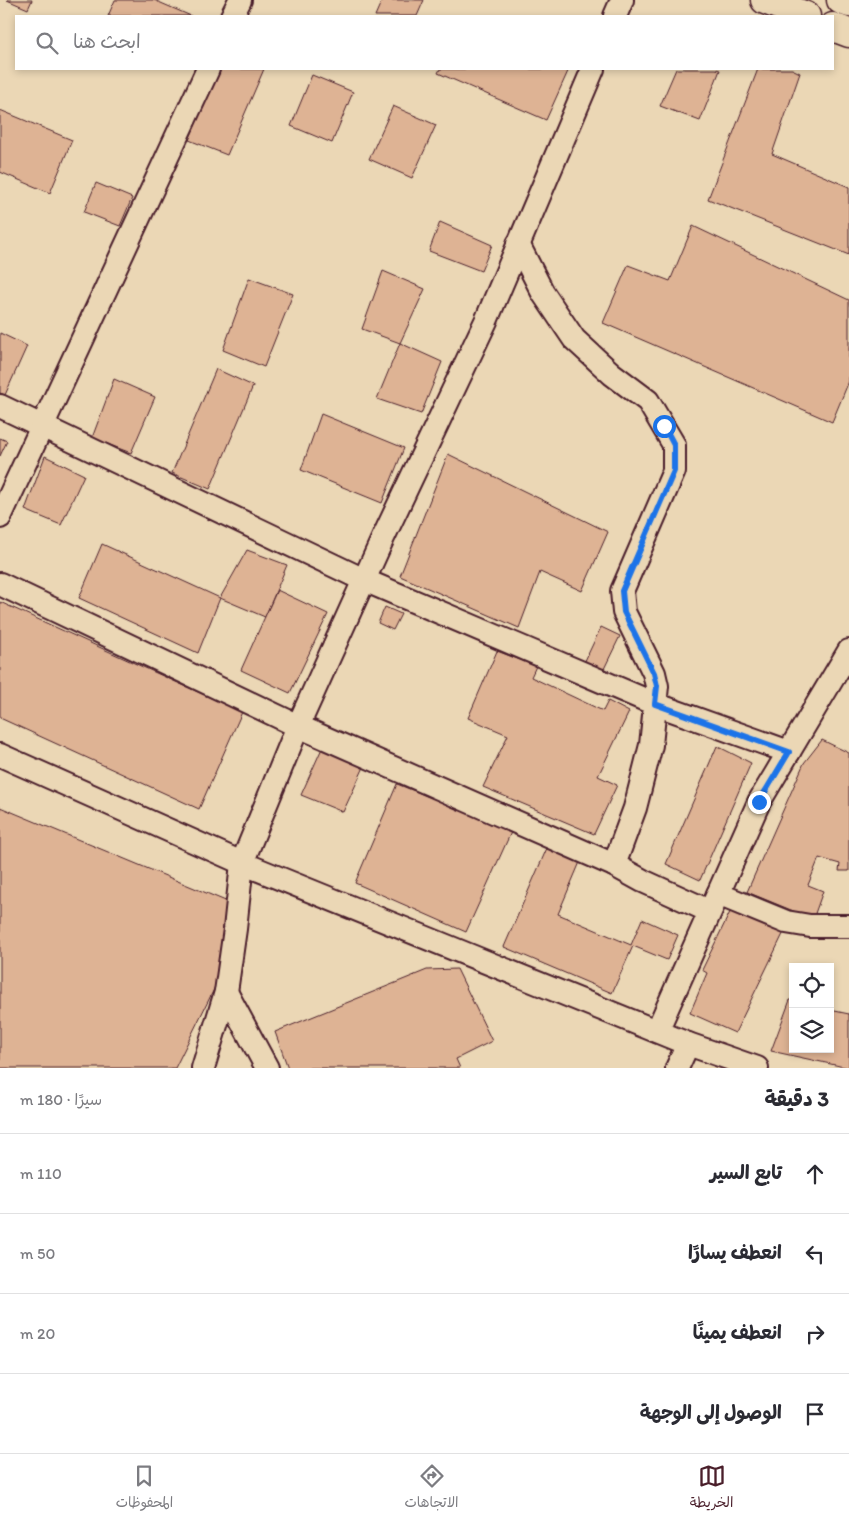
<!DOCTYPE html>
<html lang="ar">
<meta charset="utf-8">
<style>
body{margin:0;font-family:Itim,"Playpen Sans Arabic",sans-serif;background:#f7f7f7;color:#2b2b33;direction:rtl}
.controls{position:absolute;right:15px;bottom:15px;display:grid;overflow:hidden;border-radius:0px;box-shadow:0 2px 8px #0003}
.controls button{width:45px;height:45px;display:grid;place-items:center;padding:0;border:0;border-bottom:1px solid #e1e1e2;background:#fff;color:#2b2b33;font:25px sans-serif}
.stop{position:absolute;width:15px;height:15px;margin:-11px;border:4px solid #1a73e8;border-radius:50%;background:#fff}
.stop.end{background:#1a73e8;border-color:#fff;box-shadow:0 1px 5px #0008}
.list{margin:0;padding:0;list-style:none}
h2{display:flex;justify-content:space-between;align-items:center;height:65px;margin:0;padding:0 20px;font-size:21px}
h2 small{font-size:16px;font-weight:400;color:#7c7c81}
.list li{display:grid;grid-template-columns:32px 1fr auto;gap:15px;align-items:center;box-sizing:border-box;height:80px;padding:0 20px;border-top:1px solid #e1e1e2}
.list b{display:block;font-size:19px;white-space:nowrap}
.list em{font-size:16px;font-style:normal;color:#7c7c81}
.icon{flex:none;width:28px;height:28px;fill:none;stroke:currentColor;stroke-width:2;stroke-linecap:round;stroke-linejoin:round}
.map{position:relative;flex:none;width:849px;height:1068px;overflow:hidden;direction:ltr}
.search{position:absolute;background:#fff;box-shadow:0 2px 8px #0003;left:15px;right:15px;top:15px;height:55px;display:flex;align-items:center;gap:12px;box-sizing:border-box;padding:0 18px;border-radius:0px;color:#7c7c81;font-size:19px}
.sheet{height:385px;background:#fff}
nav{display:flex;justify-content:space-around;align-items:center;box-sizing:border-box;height:70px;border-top:1px solid #e1e1e2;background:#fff;font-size:14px;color:#7c7c81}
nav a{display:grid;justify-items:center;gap:2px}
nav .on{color:#4a1f2b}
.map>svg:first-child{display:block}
</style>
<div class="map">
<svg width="849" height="1068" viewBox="0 0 849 1068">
<rect width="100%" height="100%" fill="#ebd7b5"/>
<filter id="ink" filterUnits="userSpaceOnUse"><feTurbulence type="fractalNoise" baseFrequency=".02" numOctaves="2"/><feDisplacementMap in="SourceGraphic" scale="10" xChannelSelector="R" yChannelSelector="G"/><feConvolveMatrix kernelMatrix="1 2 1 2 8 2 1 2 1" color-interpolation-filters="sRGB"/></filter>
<g filter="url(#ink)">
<!-- building -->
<g fill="#deb394" stroke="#4a1f2b">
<polygon points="7,0 32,0 28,9"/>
<polygon points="115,0 154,0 191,16 108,16"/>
<polygon points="382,0 424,0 417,16 375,16"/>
<polygon points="219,69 264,69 227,155 189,140"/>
<polygon points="440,69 569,69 546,120 438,73"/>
<polygon points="676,69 716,69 720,70 700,121 660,106"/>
<polygon points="758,69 792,69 800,73 772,154 849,187 849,255 708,199"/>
<polygon points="312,75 353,92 332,143 291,126"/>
<polygon points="393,106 436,125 412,178 369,159"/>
<polygon points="0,110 72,140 50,193 0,172"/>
<polygon points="96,183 132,198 120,226 84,212"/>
<polygon points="440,222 492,245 481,271 429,251"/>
<polygon points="693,226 849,300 849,381 832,422 603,323 628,265 670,281"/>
<polygon points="383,271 425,289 400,343 362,329"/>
<polygon points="249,278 293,294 264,367 223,350"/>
<polygon points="0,333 27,346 5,395 0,393"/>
<polygon points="400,343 442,362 421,414 377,399"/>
<polygon points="216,369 253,386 210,489 172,473"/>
<polygon points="114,379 155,397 131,453 92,438"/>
<polygon points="321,414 404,448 382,503 301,470"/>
<polygon points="0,438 7,441 0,456"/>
<polygon points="448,454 608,532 582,591 540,572 519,628 400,576"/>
<polygon points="45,456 84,475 61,525 25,510"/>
<polygon points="102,544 220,598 198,653 79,598"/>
<polygon points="247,550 287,565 265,617 220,598"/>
<polygon points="277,590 328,614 290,693 241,670"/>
<polygon points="0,602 242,712 199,809 0,718"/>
<polygon points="385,607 401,614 393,630 378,623"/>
<polygon points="601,627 620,636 602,673 583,665"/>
<polygon points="497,651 536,666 531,677 603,711 608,701 629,712 598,776 617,785 594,834 483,787 508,735 468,718"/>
<polygon points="822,740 849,753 849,871 839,871 840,864 819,858 808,885 823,891 813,919 747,892 804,763"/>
<polygon points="323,746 364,767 343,812 301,795"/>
<polygon points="717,746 751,763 700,880 666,864"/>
<polygon points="397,784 512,830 466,932 355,883"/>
<polygon points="0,807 228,902 224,969 175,1068 0,1068"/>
<polygon points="550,841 583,855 558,914 631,945 642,919 678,935 667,960 633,946 612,993 504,947"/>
<polygon points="732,908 784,932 735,1033 690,1013 707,973 702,970"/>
<polygon points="457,969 492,1041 456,1059 460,1068 288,1068 275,1032 427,970"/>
<polygon points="790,1000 793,1000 793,1049 830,1049 830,1010 849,1014 849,1068 771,1051"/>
</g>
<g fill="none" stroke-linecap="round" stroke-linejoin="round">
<defs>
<g id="minor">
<polyline points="232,16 240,0"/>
<polyline points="615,16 622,0"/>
<polyline points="518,244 543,293 574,339 612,374 648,401 674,445 674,471 622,591 624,612 654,673 657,686 651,745 635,808 614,865 643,881 709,911"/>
<polyline points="0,406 364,580 655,704 789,752"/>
<polyline points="0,517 208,69"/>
<polyline points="0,584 298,726 614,865"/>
<polyline points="0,755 242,863 688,1044 757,1068"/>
<polyline points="718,894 786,922 810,926 849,926"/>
<polyline points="226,992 267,1068"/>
<polyline points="657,1031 759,802 849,651"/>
<polyline points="203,1068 226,992 235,929 242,863 298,726 383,538 486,321 593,69"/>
<polyline points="677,1068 688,1044"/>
</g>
<g id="primary">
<polyline points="765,0 806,16"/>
<polyline points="841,0 849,3"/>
<polyline points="833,27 849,33"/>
</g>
</defs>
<!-- minor casing -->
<use href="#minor" stroke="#4a1f2b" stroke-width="26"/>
<!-- primary casing -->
<use href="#primary" stroke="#4a1f2b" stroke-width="31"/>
<!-- minor -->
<use href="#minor" stroke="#ebd7b5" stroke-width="22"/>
<!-- primary -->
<use href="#primary" stroke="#ebd7b5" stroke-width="28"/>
</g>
</g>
<g fill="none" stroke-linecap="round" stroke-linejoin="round" filter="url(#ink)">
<!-- route -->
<polyline stroke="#1a73e8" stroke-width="6" points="664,426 674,445 674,471 622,591 624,612 654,673 657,686 655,704 789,752 759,802"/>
</g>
</svg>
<div class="controls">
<button><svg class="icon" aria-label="locate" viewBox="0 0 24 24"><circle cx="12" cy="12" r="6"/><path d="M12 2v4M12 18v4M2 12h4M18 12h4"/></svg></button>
<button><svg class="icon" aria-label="layers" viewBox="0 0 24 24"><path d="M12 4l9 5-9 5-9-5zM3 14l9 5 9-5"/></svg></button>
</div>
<div class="stop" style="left:664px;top:426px"></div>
<div class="stop end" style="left:759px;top:802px"></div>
<div class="search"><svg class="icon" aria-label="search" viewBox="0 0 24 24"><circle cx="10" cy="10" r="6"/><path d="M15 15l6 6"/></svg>ابحث هنا</div>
</div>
<section class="sheet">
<h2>3 دقيقة<small>سيرًا · 180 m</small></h2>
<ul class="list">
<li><svg class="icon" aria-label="ahead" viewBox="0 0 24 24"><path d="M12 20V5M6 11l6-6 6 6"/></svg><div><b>تابع السير</b></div><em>110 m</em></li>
<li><svg class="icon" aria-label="left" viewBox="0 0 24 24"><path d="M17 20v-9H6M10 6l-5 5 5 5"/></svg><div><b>انعطف يسارًا</b></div><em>50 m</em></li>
<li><svg class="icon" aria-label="right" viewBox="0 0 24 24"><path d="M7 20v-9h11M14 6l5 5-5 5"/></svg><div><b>انعطف يمينًا</b></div><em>20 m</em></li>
<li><svg class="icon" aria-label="arrive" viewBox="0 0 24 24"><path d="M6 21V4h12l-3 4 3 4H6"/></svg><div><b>الوصول إلى الوجهة</b></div></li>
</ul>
</section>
<nav>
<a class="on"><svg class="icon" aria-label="map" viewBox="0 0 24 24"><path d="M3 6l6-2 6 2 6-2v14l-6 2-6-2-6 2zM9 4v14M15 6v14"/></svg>الخريطة</a>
<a><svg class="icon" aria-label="directions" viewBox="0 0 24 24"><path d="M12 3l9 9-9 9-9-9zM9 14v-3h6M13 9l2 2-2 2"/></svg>الاتجاهات</a>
<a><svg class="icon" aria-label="saved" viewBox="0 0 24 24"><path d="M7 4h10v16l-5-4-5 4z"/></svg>المحفوظات</a>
</nav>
